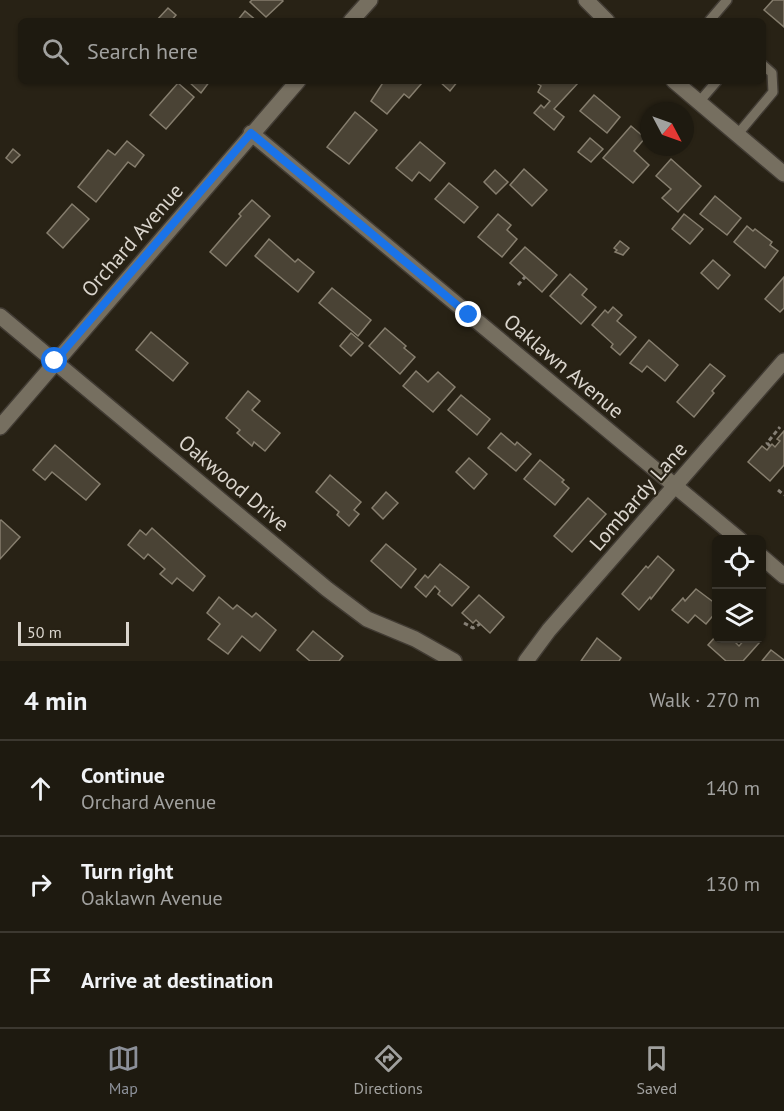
<!DOCTYPE html>
<meta charset="utf-8">
<style>
body{margin:0;font-family:"PT Sans",sans-serif;background:#262319;color:#f1f3f6}
.controls{position:absolute;right:18px;bottom:18px;display:grid;overflow:hidden;border-radius:9px;box-shadow:0 2px 4px #0004}
.controls button{width:54px;height:54px;display:grid;place-items:center;padding:0;border:0;border-bottom:2px solid #3c3830;background:#1e1a10;color:#f1f3f6;font:30px sans-serif}
.compass{position:absolute;left:640px;top:102px;width:54px;height:54px;border-radius:50%;background:#1e1a10;box-shadow:0 2px 4px #0004;rotate:131deg}
.scale{position:absolute;left:18px;bottom:15px;width:111px;box-sizing:border-box;padding-left:6px;border:3px solid #dad5cd;border-top:0;font-size:16px;line-height:21px;white-space:nowrap;color:#dad5cd;-webkit-text-stroke:4px #282215;paint-order:stroke}
.stop{position:absolute;width:18px;height:18px;margin:-14px;border:4px solid #1a73e8;border-radius:50%;background:#fff}
.stop.end{background:#1a73e8;border-color:#fff;box-shadow:0 2px 6px #0008}
.list{margin:0;padding:0;list-style:none}
h2{display:flex;justify-content:space-between;align-items:center;height:78px;margin:0;padding:0 24px;font-size:26px}
h2 small{font-size:20px;font-weight:400;color:#a1a19f}
.list li{display:grid;grid-template-columns:39px 1fr auto;gap:18px;align-items:center;box-sizing:border-box;height:96px;padding:0 24px;border-top:2px solid #3c3830}
.list b{display:block;font-size:22px;white-space:nowrap}
.list p{margin:0;font-size:20px;white-space:nowrap;color:#a1a19f}
.list em{font-size:20px;font-style:normal;color:#a1a19f}
.icon{flex:none;width:33px;height:33px;fill:none;stroke:currentColor;stroke-width:2;stroke-linecap:round;stroke-linejoin:round}
.map{position:relative;flex:none;width:784px;height:661px;overflow:hidden}
.search{position:absolute;background:#1e1a10;box-shadow:0 2px 4px #0004;left:18px;right:18px;top:18px;height:66px;display:flex;align-items:center;gap:15px;box-sizing:border-box;padding:0 21px;border-radius:9px;color:#a1a19f;font-size:22px}
.sheet{height:366px;background:#1e1a10}
nav{display:flex;justify-content:space-around;align-items:center;box-sizing:border-box;height:84px;border-top:2px solid #3c3830;background:#1e1a10;font-size:16px;color:#a1a19f}
nav a{display:grid;justify-items:center;gap:3px}
nav .on{color:#8c9099}
.map>svg:first-child{display:block}
</style>
<div class="map">
<svg width="784" height="661" viewBox="0 0 784 661">
<rect width="100%" height="100%" fill="#282215"/>
<!-- building -->
<g fill="#4a4335" stroke="#867e6e" stroke-width="1.5">
<polygon points="252,0 282,0 283,1 266,17 250,2"/>
<polygon points="773,0 784,0 784,27 764,10"/>
<polygon points="168,8 176,15 171,21 156,21"/>
<polygon points="245,11 257,21 237,21"/>
<polygon points="188,81 210,81 201,93"/>
<polygon points="384,81 417,81 421,84 409,98 404,94 387,114 371,101"/>
<polygon points="439,81 458,81 450,91"/>
<polygon points="541,81 579,82 554,109 564,117 554,130 534,113 541,105 544,108 550,101 538,92 541,86 538,84"/>
<polygon points="178,83 194,97 166,129 150,115"/>
<polygon points="594,95 620,117 607,133 580,111"/>
<polygon points="355,112 377,130 349,164 327,147"/>
<polygon points="631,126 645,138 634,151 649,165 633,183 603,158"/>
<polygon points="590,138 603,149 591,162 578,152"/>
<polygon points="127,141 144,155 135,167 128,162 96,202 78,187 108,150 115,155"/>
<polygon points="420,142 445,163 430,181 419,172 412,181 396,168"/>
<polygon points="13,149 20,155 12,163 6,158"/>
<polygon points="671,159 701,186 678,212 662,198 671,189 656,176"/>
<polygon points="524,169 547,190 532,206 510,185"/>
<polygon points="495,170 508,182 496,194 484,182"/>
<polygon points="449,183 478,207 464,223 435,199"/>
<polygon points="715,196 741,218 727,235 700,214"/>
<polygon points="252,200 270,216 226,266 210,252 241,216 239,214"/>
<polygon points="72,204 89,219 63,248 47,233"/>
<polygon points="498,214 511,225 507,230 517,239 502,257 478,237"/>
<polygon points="684,214 703,229 690,244 672,229"/>
<polygon points="747,226 753,231 755,229 772,242 770,245 778,251 765,268 734,242"/>
<polygon points="269,239 295,262 298,259 314,272 298,292 255,256"/>
<polygon points="620,241 629,248 623,255 615,252 617,250 614,248"/>
<polygon points="525,247 557,275 542,292 510,263"/>
<polygon points="713,260 730,275 718,289 701,273"/>
<polygon points="570,274 587,289 582,295 596,307 581,324 550,296"/>
<polygon points="784,277 784,308 780,312 765,299"/>
<polygon points="332,288 371,320 358,336 319,303"/>
<polygon points="613,307 622,315 617,321 636,337 620,355 611,347 613,344 592,325 605,310 608,313"/>
<polygon points="385,328 406,346 404,348 415,357 400,374 369,346"/>
<polygon points="151,332 188,363 173,381 136,350"/>
<polygon points="351,333 363,343 351,356 340,346"/>
<polygon points="649,340 678,365 665,381 647,366 642,372 630,363"/>
<polygon points="710,364 725,376 712,391 714,393 694,417 677,402"/>
<polygon points="416,371 428,382 438,372 455,387 433,412 403,386"/>
<polygon points="248,391 260,401 252,410 280,433 265,451 254,442 252,446 237,433 240,430 226,418"/>
<polygon points="461,395 490,419 477,435 448,410"/>
<polygon points="784,431 784,465 770,481 748,462 762,446 767,450 772,444 775,447 780,441 777,439"/>
<polygon points="501,433 515,445 517,442 531,454 516,471 488,448"/>
<polygon points="55,445 100,484 86,500 52,472 45,480 33,470"/>
<polygon points="469,458 487,474 474,489 456,472"/>
<polygon points="540,460 564,480 562,482 569,488 555,505 524,479"/>
<polygon points="330,475 361,502 354,510 359,514 349,526 337,515 339,512 316,492"/>
<polygon points="386,492 398,503 383,519 372,508"/>
<polygon points="588,498 606,514 572,552 554,536"/>
<polygon points="1,520 20,537 0,559 0,521"/>
<polygon points="152,528 205,576 193,591 177,578 172,584 160,574 165,569 148,554 144,559 128,545 140,530 146,535"/>
<polygon points="386,544 416,569 401,588 371,561"/>
<polygon points="658,556 674,570 651,599 650,597 639,610 622,594 646,566 648,568"/>
<polygon points="440,564 469,587 452,606 438,594 440,591 435,586 426,597 415,587 425,575 428,578"/>
<polygon points="696,589 716,604 716,612 706,624 695,615 688,623 672,610 683,598 685,601"/>
<polygon points="479,595 504,617 490,633 476,620 473,623 462,613"/>
<polygon points="219,597 233,609 237,605 252,617 256,613 276,630 260,651 242,636 228,654 208,639 220,624 207,613"/>
<polygon points="313,631 343,656 339,661 310,661 297,650"/>
<polygon points="716,636 716,638 731,638 739,646 746,638 754,638 759,643 743,661 726,661 708,645"/>
<polygon points="597,638 621,658 619,661 581,661"/>
<polygon points="771,650 784,660 784,661 762,661"/>
</g>
<g fill="none" stroke-linecap="round" stroke-linejoin="round">
<defs>
<g id="service">
<polyline points="712,21 710,20 727,0"/>
<polyline points="699,102 717,81"/>
<polyline points="737,135 773,92 772,73 763,65"/>
</g>
<g id="minor">
<polyline points="586,0 607,21"/>
<polyline points="351,21 370,0"/>
<polyline points="674,81 784,174"/>
<polyline points="251,133 740,540"/>
<polyline points="0,316 327,589 367,619 415,639 454,661"/>
<polyline points="0,427 298,81"/>
<polyline points="762,557 784,576"/>
<polyline points="526,661 549,630 784,361"/>
</g>
</defs>
<!-- service casing -->
<use href="#service" stroke="#413b33" stroke-width="12"/>
<!-- minor casing -->
<use href="#minor" stroke="#413b33" stroke-width="18"/>
<!-- path -->
<g stroke="#857f75" stroke-width="3" stroke-dasharray="4.5 3" stroke-linecap="butt">
<polyline points="518,285 525,277"/>
<polyline points="770,446 767,443 780,427"/>
<polyline points="778,490 784,495"/>
<polyline points="464,623 473,628 480,624"/>
</g>
<!-- service -->
<use href="#service" stroke="#766f60" stroke-width="9"/>
<!-- minor -->
<use href="#minor" stroke="#766f60" stroke-width="15"/>
</g>
<g fill="none" stroke-linecap="round" stroke-linejoin="round">
<!-- route -->
<polyline stroke="#1a73e8" stroke-width="8" points="55,361 251,133 469,315"/>
</g>
<g text-anchor="middle" dominant-baseline="central" stroke-width="4.5" stroke-linejoin="round" paint-order="stroke">
<!-- street labels -->
<g font-size="21" fill="#dad5cd" stroke="#282215">
<text transform="translate(132 240) rotate(-49)">Orchard Avenue</text>
<text transform="translate(564 366) rotate(40)">Oaklawn Avenue</text>
<text transform="translate(234 483) rotate(40)">Oakwood Drive</text>
<text transform="translate(638 496) rotate(-49)">Lombardy Lane</text>
</g>
</g>
</svg>
<div class="controls">
<button><svg class="icon" aria-label="locate" viewBox="0 0 24 24"><circle cx="12" cy="12" r="6"/><path d="M12 2v4M12 18v4M2 12h4M18 12h4"/></svg></button>
<button><svg class="icon" aria-label="layers" viewBox="0 0 24 24"><path d="M12 4l9 5-9 5-9-5zM3 14l9 5 9-5"/></svg></button>
</div>
<svg class="compass" viewBox="-18 -18 36 36"><path d="M0-13l5 13h-10z" fill="#e53935"/><path d="M0 13l5-13h-10z" fill="#a1a19f"/></svg>
<div class="scale">50 m</div>
<div class="stop" style="left:55px;top:361px"></div>
<div class="stop end" style="left:469px;top:315px"></div>
<div class="search"><svg class="icon" aria-label="search" viewBox="0 0 24 24"><circle cx="10" cy="10" r="6"/><path d="M15 15l6 6"/></svg>Search here</div>
</div>
<section class="sheet">
<h2>4 min<small>Walk · 270 m</small></h2>
<ul class="list">
<li><svg class="icon" aria-label="ahead" viewBox="0 0 24 24"><path d="M12 20V5M6 11l6-6 6 6"/></svg><div><b>Continue</b><p>Orchard Avenue</p></div><em>140 m</em></li>
<li><svg class="icon" aria-label="right" viewBox="0 0 24 24"><path d="M7 20v-9h11M14 6l5 5-5 5"/></svg><div><b>Turn right</b><p>Oaklawn Avenue</p></div><em>130 m</em></li>
<li><svg class="icon" aria-label="arrive" viewBox="0 0 24 24"><path d="M6 21V4h12l-3 4 3 4H6"/></svg><div><b>Arrive at destination</b></div></li>
</ul>
</section>
<nav>
<a class="on"><svg class="icon" aria-label="map" viewBox="0 0 24 24"><path d="M3 6l6-2 6 2 6-2v14l-6 2-6-2-6 2zM9 4v14M15 6v14"/></svg>Map</a>
<a><svg class="icon" aria-label="directions" viewBox="0 0 24 24"><path d="M12 3l9 9-9 9-9-9zM9 14v-3h6M13 9l2 2-2 2"/></svg>Directions</a>
<a><svg class="icon" aria-label="saved" viewBox="0 0 24 24"><path d="M7 4h10v16l-5-4-5 4z"/></svg>Saved</a>
</nav>
